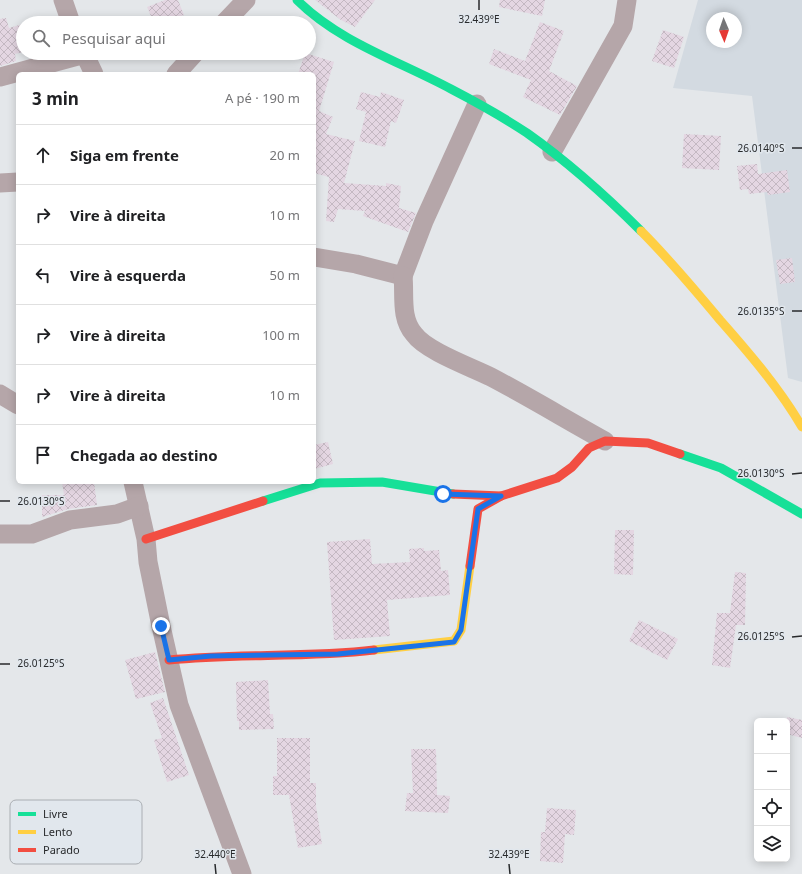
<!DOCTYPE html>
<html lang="pt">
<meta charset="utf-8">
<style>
body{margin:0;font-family:"Noto Sans",sans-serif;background:#f2f2f2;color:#202124}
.controls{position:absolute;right:12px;bottom:12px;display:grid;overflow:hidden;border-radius:6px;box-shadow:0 2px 10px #0003}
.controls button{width:36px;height:36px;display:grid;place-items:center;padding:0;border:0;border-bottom:1px solid #e0e0e0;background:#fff;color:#202124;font:20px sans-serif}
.compass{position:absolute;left:706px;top:12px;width:36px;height:36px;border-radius:50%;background:#fff;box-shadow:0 2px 10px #0003;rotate:178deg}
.stop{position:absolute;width:12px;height:12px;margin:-9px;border:3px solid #1a73e8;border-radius:50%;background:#fff}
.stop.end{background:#1a73e8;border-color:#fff;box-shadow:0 1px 4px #0008}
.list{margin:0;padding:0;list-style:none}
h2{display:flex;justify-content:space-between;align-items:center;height:52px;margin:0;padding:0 16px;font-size:17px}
h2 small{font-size:13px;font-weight:400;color:#757577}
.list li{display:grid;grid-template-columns:26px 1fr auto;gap:12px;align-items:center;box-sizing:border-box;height:60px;padding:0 16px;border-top:1px solid #e0e0e0}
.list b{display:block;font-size:15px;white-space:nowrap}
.list em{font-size:13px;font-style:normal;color:#757577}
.icon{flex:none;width:22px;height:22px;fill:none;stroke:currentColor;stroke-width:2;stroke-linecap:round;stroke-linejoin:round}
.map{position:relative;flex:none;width:802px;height:874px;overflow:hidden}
.search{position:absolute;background:#fff;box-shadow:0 2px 10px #0003;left:16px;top:16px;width:300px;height:44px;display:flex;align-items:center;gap:10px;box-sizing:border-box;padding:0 14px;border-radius:22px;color:#757577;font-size:15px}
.panel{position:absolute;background:#fff;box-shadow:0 2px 10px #0003;left:16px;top:72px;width:300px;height:412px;border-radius:6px}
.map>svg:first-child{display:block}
</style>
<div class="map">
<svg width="802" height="874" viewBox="0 0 802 874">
<defs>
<pattern id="building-cross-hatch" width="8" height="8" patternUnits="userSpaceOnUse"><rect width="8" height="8" fill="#e4d6e2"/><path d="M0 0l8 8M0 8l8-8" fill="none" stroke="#c4b8c2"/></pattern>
</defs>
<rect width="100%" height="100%" fill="#e4e7ea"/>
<!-- built -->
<path fill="#d3dae1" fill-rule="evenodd" d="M698 0H802V382L788 378 752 96 673 88ZM712 18H736V42H712Z"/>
<!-- building -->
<g fill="url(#building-cross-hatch)">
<polygon points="165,0 178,0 184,15 164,23 154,23 147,7"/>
<polygon points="315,0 375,0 355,27 341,20"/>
<polygon points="500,0 545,0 542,16 499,7"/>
<polygon points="6,18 9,28 23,24 23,52 15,54 16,61 0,66 0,19"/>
<polygon points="540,22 564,31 549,71 577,86 560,115 523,97 531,80 489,64 494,49 525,61"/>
<polygon points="663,30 684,37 674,68 652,61"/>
<polygon points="305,53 334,62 319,111 333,117 326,134 355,141 344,183 386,186 386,183 401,186 399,208 416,213 408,232 363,216 365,211 338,209 334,222 326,221 329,177 314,173 314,74 298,74"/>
<polygon points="361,92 380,97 381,92 404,100 396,123 391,121 385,147 359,141 366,112 356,109"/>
<polygon points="684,134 721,136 719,170 682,168"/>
<polygon points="757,164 758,174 787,170 790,192 768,195 767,192 749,194 748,189 740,190 737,166"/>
<polygon points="792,258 795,282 780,284 776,260"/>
<polygon points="328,442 333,464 314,469 314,445"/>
<polygon points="62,482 94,482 97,505 68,509 42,517 42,495 64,495"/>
<polygon points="615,530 634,530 633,575 614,574"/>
<polygon points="370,539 372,564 410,562 409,549 424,548 424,551 439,550 441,571 448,570 450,595 387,600 390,636 334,640 327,542"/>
<polygon points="735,572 746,573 745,625 736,625 730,668 712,665 717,613 730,613"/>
<polygon points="639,620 678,639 667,660 629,641"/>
<polygon points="155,652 165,692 136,699 125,660"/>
<polygon points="268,680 270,714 273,714 274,729 239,730 239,721 237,721 236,682"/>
<polygon points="163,698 189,775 167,782 154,740 162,738 150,703"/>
<polygon points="787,717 802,720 802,738 787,734"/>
<polygon points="277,738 310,738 310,783 316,783 316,806 322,844 298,848 289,795 273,795 273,776 277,776"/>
<polygon points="411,749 436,749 437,795 450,796 448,813 405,811 407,793 413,793"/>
<polygon points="547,808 576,810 574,835 565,834 563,863 540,861 541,832 545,832"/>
</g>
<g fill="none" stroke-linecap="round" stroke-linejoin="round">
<!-- street -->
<g stroke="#b5a6a9" stroke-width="19">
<polyline points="63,0 71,23"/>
<polyline points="224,23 246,0"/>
<polyline points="84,53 94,74"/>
<polyline points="176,74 195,53"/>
<polyline points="0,77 85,54"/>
<polyline points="552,152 623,26 627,0"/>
<polyline points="0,183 18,182"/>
<polyline points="314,257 356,264 403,276 424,221 477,104"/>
<path d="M403 276C405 295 400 318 414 334 426 351 471 367 491 377 529 397 567 420 605 441"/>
<polyline points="0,394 18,405"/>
<polyline points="133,482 146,539 148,562 161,626 179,705 242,874"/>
<polyline points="0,534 32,534 70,520 117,514 139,506"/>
</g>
<!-- fast -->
<g stroke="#16e098" stroke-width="9">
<path d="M297 0C339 42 399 61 451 89 476 102 503 117 527 133 568 162 606 196 641 231"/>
<polyline points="680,454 721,468 802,514"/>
<polyline points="263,501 320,483 382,482 453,494"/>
</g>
<!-- slow -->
<g stroke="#ffcf43" stroke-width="9">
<path d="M641 231C670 260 695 290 720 320 750 354 779 388 802 427"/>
<polyline points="374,650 454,641 461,630 470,566"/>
</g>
<!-- jam -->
<g stroke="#f24e42" stroke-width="9">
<polyline points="453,494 501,496 557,478 572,467 589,448 605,441 648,443 680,454"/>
<polyline points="146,539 263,501"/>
<polyline points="470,566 478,509 501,496"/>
<path d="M169 660C237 653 306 658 374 650"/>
</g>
</g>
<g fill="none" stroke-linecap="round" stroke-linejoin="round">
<!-- route -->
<polyline stroke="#1a73e8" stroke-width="5" points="161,626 169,660 211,656 338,654 454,642 461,630 478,509 501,496 443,494"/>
</g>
<!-- ticks -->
<path fill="none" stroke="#282a2c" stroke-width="1.5" d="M479 0V10M792 148H802M792 311H802M792 474 802 473M0 501H10M792 637 802 636M0 664H10M215 864 216 874M509 864 510 874"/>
<!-- legend -->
<rect x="10" y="800" width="132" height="64" rx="6" fill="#e1e7ed" stroke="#aaaeb3" stroke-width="1"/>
<rect x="18" y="812" width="18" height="4" fill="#16e098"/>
<rect x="18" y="830" width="18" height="4" fill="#ffcf43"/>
<rect x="18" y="848" width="18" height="4" fill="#f24e42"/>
<g font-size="11" fill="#282a2c">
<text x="43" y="818">Livre</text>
<text x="43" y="836">Lento</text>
<text x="43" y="854">Parado</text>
</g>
<g font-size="10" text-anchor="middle" fill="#282a2c" stroke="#e1e7ed" stroke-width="3" stroke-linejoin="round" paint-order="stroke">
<text x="479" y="23">32.439°E</text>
<text x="761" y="152">26.0140°S</text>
<text x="761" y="315">26.0135°S</text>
<text x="761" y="477">26.0130°S</text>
<text x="41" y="505">26.0130°S</text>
<text x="761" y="640">26.0125°S</text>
<text x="41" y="667">26.0125°S</text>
<text x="215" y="858">32.440°E</text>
<text x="509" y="858">32.439°E</text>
</g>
</svg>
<div class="controls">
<button>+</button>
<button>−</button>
<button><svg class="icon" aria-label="locate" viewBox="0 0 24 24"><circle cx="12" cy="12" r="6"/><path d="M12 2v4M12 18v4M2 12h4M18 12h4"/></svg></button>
<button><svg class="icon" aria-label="layers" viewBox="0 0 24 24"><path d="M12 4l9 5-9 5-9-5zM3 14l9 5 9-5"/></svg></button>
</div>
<svg class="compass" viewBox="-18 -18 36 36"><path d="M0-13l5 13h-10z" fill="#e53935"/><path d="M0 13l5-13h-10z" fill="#757577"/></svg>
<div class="stop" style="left:443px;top:494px"></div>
<div class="stop end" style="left:161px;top:626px"></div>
<div class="search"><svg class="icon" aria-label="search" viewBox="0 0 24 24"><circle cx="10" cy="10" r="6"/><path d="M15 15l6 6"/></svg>Pesquisar aqui</div>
<section class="panel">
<h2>3 min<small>A pé · 190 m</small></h2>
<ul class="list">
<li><svg class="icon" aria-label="ahead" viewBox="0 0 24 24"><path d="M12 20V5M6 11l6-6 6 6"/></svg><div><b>Siga em frente</b></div><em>20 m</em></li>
<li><svg class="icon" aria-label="right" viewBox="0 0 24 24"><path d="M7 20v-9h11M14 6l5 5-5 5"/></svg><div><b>Vire à direita</b></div><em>10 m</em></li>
<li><svg class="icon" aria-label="left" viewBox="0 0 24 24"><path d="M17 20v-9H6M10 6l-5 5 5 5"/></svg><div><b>Vire à esquerda</b></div><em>50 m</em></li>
<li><svg class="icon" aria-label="right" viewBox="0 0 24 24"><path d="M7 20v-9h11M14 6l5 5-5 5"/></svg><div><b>Vire à direita</b></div><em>100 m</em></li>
<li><svg class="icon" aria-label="right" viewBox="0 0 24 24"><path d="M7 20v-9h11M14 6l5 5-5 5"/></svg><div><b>Vire à direita</b></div><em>10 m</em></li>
<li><svg class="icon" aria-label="arrive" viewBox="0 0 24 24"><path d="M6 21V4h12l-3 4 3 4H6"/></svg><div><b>Chegada ao destino</b></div></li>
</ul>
</section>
</div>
